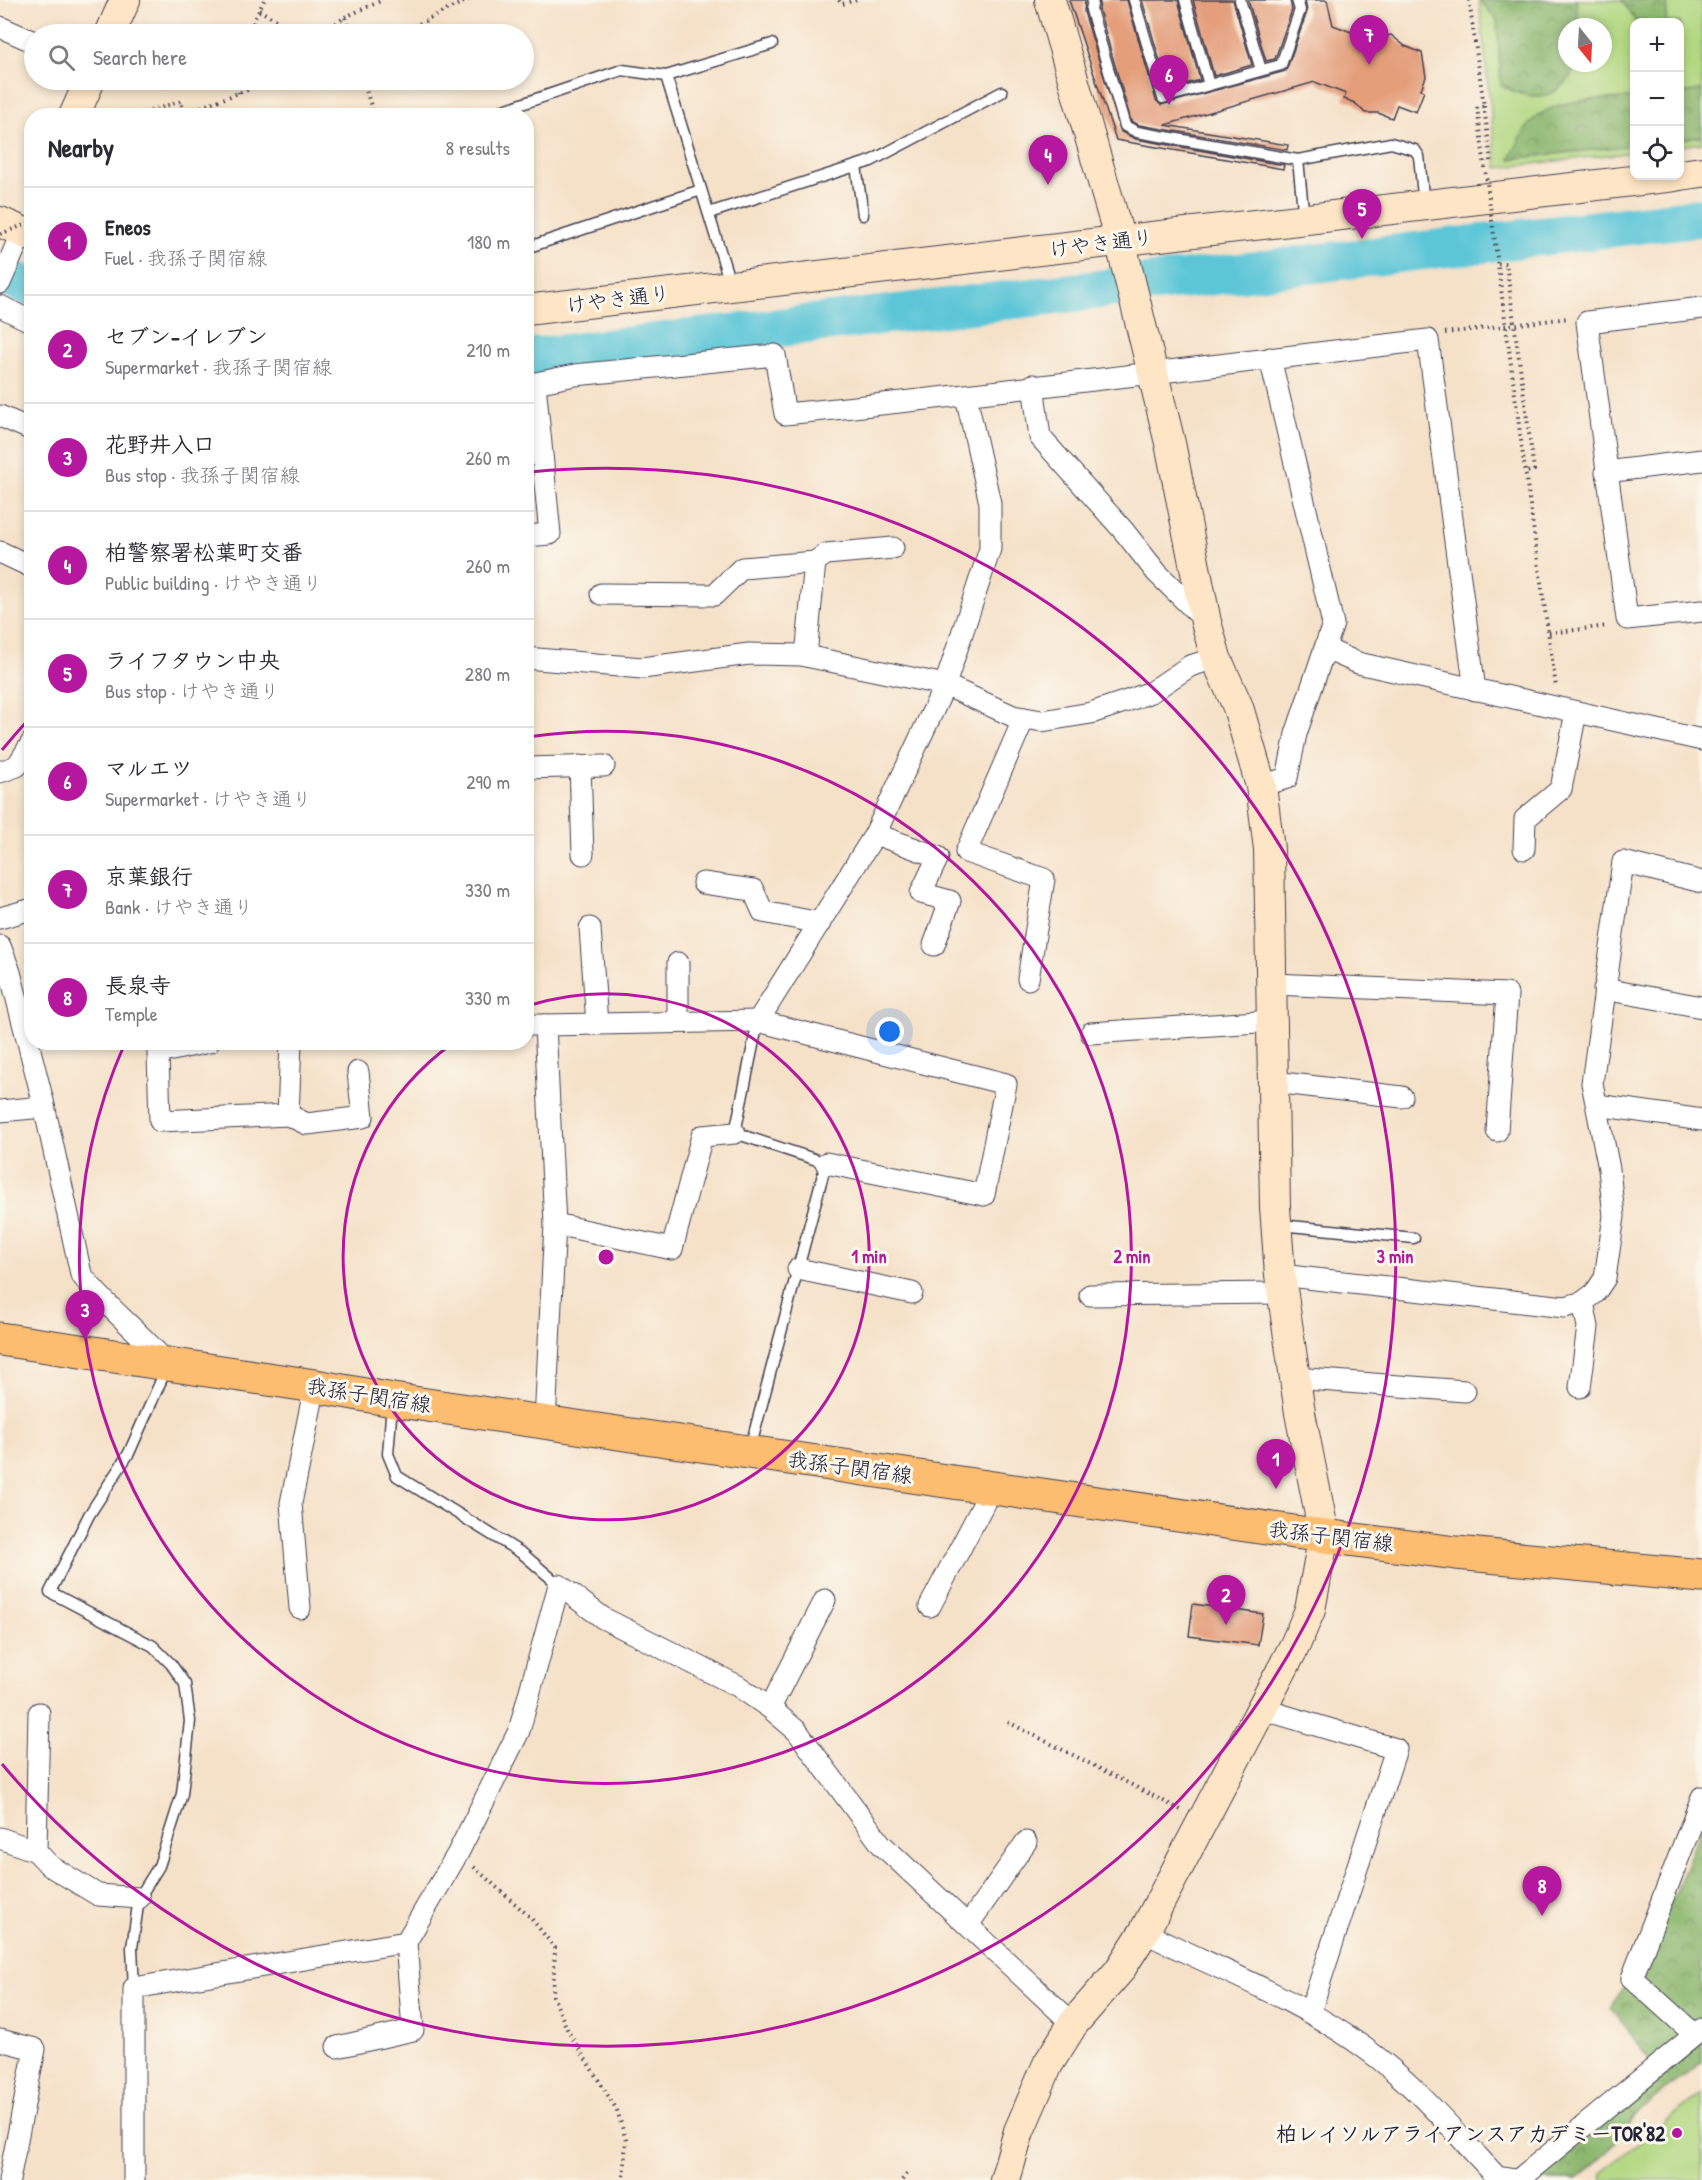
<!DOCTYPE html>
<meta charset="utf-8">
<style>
body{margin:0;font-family:"Patrick Hand","Klee One",sans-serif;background:#f2f2f3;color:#2b2b33}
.controls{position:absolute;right:18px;top:18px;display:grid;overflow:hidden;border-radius:12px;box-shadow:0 3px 9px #0003}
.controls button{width:54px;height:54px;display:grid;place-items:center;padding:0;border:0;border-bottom:2px solid #e1e1e2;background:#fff;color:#2b2b33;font:30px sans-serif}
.compass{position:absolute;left:1558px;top:18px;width:54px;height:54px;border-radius:50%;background:#fff;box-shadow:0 3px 9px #0003;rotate:162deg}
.you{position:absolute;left:890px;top:1032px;width:21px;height:21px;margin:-15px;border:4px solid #fff;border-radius:50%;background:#1a73e8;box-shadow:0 0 0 9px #1a73e833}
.badge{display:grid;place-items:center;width:39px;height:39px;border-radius:50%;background:#b5179e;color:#fff;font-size:20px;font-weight:700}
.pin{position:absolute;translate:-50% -50px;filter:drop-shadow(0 2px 3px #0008)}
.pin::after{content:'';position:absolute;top:32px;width:21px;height:18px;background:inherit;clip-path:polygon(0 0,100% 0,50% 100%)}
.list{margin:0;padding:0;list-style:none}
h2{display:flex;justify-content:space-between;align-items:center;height:78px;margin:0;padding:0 24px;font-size:26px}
h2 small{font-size:20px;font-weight:400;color:#7c7c81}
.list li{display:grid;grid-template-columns:39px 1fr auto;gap:18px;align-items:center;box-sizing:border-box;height:108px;padding:0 24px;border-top:2px solid #e1e1e2}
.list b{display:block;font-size:22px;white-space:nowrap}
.list p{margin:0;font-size:20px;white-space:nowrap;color:#7c7c81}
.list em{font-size:20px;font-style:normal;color:#7c7c81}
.icon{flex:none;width:33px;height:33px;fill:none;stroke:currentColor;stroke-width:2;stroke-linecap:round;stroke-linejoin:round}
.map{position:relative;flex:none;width:1702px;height:2180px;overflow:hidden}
.search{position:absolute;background:#fff;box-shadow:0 3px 9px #0003;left:24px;top:24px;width:510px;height:66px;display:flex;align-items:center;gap:15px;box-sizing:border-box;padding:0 21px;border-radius:33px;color:#7c7c81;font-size:22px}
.panel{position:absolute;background:#fff;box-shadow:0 3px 9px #0003;left:24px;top:108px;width:510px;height:942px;border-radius:24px}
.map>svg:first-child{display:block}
</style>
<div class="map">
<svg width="1702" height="2180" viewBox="0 0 1702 2180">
<defs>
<pattern id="forest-crowns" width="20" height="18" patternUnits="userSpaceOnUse" patternTransform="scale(1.5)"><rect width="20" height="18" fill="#8db870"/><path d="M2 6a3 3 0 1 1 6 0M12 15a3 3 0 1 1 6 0" fill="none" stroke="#73955d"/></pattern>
</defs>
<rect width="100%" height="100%" fill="#fbf7ec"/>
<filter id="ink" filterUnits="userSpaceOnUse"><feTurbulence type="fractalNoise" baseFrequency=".0167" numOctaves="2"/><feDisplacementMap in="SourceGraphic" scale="12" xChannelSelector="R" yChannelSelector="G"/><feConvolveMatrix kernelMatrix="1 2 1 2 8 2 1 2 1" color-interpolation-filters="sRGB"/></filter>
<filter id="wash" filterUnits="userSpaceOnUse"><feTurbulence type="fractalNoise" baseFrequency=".008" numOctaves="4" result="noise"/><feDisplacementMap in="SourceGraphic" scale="24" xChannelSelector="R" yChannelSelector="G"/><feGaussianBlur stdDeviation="1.35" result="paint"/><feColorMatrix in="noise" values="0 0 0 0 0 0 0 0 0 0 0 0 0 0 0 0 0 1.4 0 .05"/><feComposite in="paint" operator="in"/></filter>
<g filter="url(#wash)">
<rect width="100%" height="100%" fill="#f5e1c8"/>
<!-- green -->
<g fill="#b2d882" stroke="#6a7d5e" stroke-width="1.5" fill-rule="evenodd">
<path d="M1479 0H1702V143L1680 146V22H1634V152L1497 168ZM1567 27H1603V63H1567Z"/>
<polygon points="1702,2093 1702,2180 1602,2180 1601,2173"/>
</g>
<!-- forest -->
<g fill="url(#forest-crowns)" stroke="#586d56" stroke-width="1.5">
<path d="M1480 0H1576L1579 27H1567V63H1577C1562 101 1533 103 1501 85L1497 20Z"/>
<polygon points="1621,0 1668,0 1666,22 1637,22"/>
<polygon points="1702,90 1702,137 1680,139 1680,93"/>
<path d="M1634 98V145L1510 159C1518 143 1526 123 1542 113 1564 98 1608 99 1634 98Z"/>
<polygon points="1702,1825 1702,2062 1639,2110 1607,2152 1577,2180 1539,2180 1660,2075 1612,2008 1675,1895"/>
</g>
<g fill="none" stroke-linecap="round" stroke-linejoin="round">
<!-- river -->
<g stroke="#5cc6d7" stroke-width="39">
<polyline points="0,274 32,288"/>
<polyline points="526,358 1702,217"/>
</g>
</g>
<g id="blocks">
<!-- building -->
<g fill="#e49e7a">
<polygon points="1069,0 1085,0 1084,12 1121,132 1136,139 1284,165 1283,169 1116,140"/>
<polygon points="1100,0 1127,0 1156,100 1161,105 1286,71 1307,12 1305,0 1327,0 1333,25 1367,38 1370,32 1382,37 1391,35 1405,46 1422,53 1426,77 1421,89 1424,91 1416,112 1397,105 1392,118 1378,113 1365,113 1355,103 1344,99 1346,94 1315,82 1165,125 1288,145 1287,150 1139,125 1131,121 1099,10"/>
<polygon points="1142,0 1178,0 1200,80 1168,89"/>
<polygon points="1193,0 1233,0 1252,65 1214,76"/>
<polygon points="1248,0 1290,0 1292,10 1275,59 1266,61"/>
<polygon points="1193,1604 1263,1614 1258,1645 1189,1636"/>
</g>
</g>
</g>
<g filter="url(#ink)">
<use href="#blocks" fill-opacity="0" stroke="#423f50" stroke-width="1.5"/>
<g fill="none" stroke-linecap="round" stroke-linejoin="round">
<defs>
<g id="lane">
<polyline points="1093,0 1091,10 1125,126 1137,132 1298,160 1391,143 1415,150 1419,156 1424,205"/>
<polyline points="1134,0 1163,98 1281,65 1300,10 1297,0"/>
<polyline points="1185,0 1209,85"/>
<polyline points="1240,0 1261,70"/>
<polyline points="486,116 622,70 666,76"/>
<polyline points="1298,160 1304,219"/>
<polyline points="856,166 863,215"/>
<polyline points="709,213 871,161 1002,92"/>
<polyline points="526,248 701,190"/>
<polyline points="730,283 666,76 772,44"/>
<polyline points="1280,1225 1414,1238"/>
<polyline points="392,1404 388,1454 397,1476 523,1554 559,1585"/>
<polyline points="750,1449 826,1163 735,1133 758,1021"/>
<polyline points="134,1988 132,1948 139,1898 159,1866 182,1794 190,1721 185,1684 171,1664 153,1646 50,1592 89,1515 129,1453 167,1367"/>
</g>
<g id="street">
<polyline points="0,27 34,42"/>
<polyline points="0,283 22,232"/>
<polyline points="0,306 32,322"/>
<polyline points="1702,308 1587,322 1627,619 1702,611"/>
<path d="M526 385 575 375 775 355 785 414C1000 393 1214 365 1428 340L1475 690"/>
<polyline points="1033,385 1040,437 1123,530 1157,573 1206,621"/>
<polyline points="0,416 32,430"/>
<polyline points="1606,472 1702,460"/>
<polyline points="526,536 550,534 535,384"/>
<polyline points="0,552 32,567"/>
<polyline points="815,562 826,554 893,548"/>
<polyline points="601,594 714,595 742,568 815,562 806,656"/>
<polyline points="1326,649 1358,663 1702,740"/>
<polyline points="526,658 642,668 749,654 801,655 945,685 1013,716 1042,721 1091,713 1127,701 1151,692 1190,666 1216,658"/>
<polyline points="1024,718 966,852 1044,879 1028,979"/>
<polyline points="580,766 583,854"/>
<polyline points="526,768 604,766"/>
<polyline points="0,772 17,766 32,742"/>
<polyline points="1261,786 1287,778 1296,734 1333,624 1270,358"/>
<polyline points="875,834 938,857 921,893 950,901 934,945"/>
<polyline points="1524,849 1525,819 1561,789 1576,712"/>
<polyline points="703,883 753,890 763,912 820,923"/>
<polyline points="0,918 32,909"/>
<polyline points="590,928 597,1024"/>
<path d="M0 946 10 972 43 1101 81 1274C106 1308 141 1332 168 1365"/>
<polyline points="1273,984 1507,994 1497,1131"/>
<polyline points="1604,989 1702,1007"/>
<polyline points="758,1021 875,834 945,685 990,549 990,503 966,396"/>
<polyline points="678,1022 678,963"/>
<polyline points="526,1025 545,1025"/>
<polyline points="1091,1033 1273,1021"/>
<polyline points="209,1042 158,1053 160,1121 288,1115 291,1042"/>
<polyline points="1274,1082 1402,1097"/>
<polyline points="1597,1105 1702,1120"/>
<polyline points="0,1111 44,1107"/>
<polyline points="288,1115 307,1124 363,1117 358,1072"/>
<polyline points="555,1224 672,1249 702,1136 735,1133"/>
<polyline points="798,1269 912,1293"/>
<polyline points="1280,1275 1565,1307 1583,1302 1595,1293 1605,1278 1614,1216 1609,1169 1592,1083 1623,862 1702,882"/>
<polyline points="1090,1295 1282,1293"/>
<polyline points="1294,1378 1465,1391"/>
<polyline points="1580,1387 1588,1327 1583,1302"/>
<polyline points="545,1422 555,1224 545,1025 758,1021 1006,1084 984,1195 826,1163"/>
<polyline points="930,1606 992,1488"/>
<polyline points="300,1608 291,1503 315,1386"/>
<polyline points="770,1708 825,1600"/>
<polyline points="1262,1709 1396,1749 1310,2012"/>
<polyline points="0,1838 36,1851 50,1866 98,1895 139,1898"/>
<polyline points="36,1851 39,1713"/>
<polyline points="968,1925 1026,1842"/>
<path d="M1144 1932C1218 1969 1298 1999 1366 2049 1416 2085 1455 2133 1497 2177L1515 2180"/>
<polyline points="1694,2034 1632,1978 1702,1797"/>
<polyline points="0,2040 35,2049 9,2180"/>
<polyline points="337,2047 413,2030 406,1942"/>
<polyline points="134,2180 134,1988 406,1942 458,1853 519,1731 559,1585 603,1618 738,1686 770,1708 797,1731 881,1844 1073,2024"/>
<polyline points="1518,2180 1702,2029"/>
</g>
<g id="secondary">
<polyline points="110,34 125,0"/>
<polyline points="74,116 90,80"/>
<polyline points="1680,175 1702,172"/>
<polyline points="0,222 32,236"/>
<polyline points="526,310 1675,176"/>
<polyline points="1005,2180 1019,2131 1048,2064 1073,2024 1119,1971 1144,1932 1295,1645 1310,1610 1324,1535 1300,1413 1280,1275 1275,1207 1269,849 1261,786 1238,707 1216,658 1206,622 1170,443 1120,240 1050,0"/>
</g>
<polyline id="primary" points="0,1339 315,1386 393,1400 1294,1532 1456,1553 1702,1576"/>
</defs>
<!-- lane casing -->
<use href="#lane" stroke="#423f50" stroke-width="13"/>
<!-- street casing -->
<use href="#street" stroke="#423f50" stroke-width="23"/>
<!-- secondary casing -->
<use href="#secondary" stroke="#423f50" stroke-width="32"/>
<!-- primary casing -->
<use href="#primary" stroke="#423f50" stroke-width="35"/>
<!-- path -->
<g stroke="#423f50" stroke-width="4" stroke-dasharray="1.5 4.5" stroke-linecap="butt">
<polyline points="839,0 842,4 856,0"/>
<polyline points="1469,0 1484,106 1477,107"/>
<polyline points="259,10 300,34"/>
<polyline points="345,17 383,0"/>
<polyline points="248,34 264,0"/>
<polyline points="321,34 345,17 350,34"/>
<path d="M391 34C419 27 442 10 469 0"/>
<polyline points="238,80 239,93"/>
<polyline points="363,80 374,116"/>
<polyline points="1484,106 1491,162"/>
<polyline points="184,113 247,90 261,80"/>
<polyline points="133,116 181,101 184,113 177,116"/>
<polyline points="1498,264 1506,263 1534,470 1527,472"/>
<polyline points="1445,333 1569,318"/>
<polyline points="1524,463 1556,687"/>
<polyline points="1549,633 1608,626"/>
<polyline points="1008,1722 1181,1810"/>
<polyline points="474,1867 530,1917 555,1948 553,1996 568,2031 617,2110 626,2140 623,2180"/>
<polyline points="902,2180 908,2173"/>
</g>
<!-- lane -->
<use href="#lane" stroke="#fff" stroke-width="10"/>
<!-- street -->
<use href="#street" stroke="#fff" stroke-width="21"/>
<!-- secondary -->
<use href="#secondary" stroke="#fee5c5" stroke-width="30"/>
<!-- primary -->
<use href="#primary" stroke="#fcbd6f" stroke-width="33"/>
<!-- path-bridge -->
<g stroke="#423f50" stroke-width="4" stroke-dasharray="1.5 4.5" stroke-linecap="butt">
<polyline points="1477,107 1524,463"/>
<polyline points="0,234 32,222"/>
</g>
</g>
</g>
<!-- distance rings -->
<g fill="none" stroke="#b5179e" stroke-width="3">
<path d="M527 1006A263 263 0 1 1 453 1043"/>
<path d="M528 737A526 526 0 1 1 125 1043"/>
<path d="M2 750A789 789 0 0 1 29 719M530 472A789 789 0 1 1 2 1764"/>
</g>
<!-- markers -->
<circle fill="#b5179e" stroke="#fbf7ec" stroke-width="2" cx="1677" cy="2133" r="6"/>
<g text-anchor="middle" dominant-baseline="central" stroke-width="6" stroke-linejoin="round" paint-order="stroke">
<!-- street labels -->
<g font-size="21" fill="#22223b" stroke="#fbf7ec">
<text transform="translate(1101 243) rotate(-7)">けやき通り</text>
<text transform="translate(618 299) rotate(-7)">けやき通り</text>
<text transform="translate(369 1395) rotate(9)">我孫子関宿線</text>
<text transform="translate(850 1467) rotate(8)">我孫子関宿線</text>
<text transform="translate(1331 1536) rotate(7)">我孫子関宿線</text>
</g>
<!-- poi labels -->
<g font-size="21" font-weight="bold" fill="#22223b" stroke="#fbf7ec" text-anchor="end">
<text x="1665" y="2133">柏レイソルアライアンスアカデミーTOR'82</text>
</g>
</g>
<circle cx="606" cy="1257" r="9" fill="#b5179e" stroke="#fbf7ec" stroke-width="3"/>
<g font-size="18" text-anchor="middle" font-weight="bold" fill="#b5179e" stroke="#fbf7ec" stroke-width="6" stroke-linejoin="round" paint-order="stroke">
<text x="869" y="1263">1 min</text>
<text x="1132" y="1263">2 min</text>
<text x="1395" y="1263">3 min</text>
</g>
</svg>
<div class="controls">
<button>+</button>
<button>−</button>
<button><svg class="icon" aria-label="locate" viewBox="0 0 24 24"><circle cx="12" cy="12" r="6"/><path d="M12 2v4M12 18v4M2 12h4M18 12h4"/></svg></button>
</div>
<svg class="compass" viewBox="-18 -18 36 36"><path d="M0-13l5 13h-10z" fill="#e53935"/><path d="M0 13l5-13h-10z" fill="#7c7c81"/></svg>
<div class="you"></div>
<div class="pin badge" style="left:1276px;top:1489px">1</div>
<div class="pin badge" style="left:1226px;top:1625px">2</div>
<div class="pin badge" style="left:85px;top:1340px">3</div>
<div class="pin badge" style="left:1048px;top:185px">4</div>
<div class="pin badge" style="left:1362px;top:239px">5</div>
<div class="pin badge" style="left:1169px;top:105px">6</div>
<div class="pin badge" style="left:1369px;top:65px">7</div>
<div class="pin badge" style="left:1542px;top:1916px">8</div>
<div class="search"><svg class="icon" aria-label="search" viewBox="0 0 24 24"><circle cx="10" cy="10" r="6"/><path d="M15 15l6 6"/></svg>Search here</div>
<section class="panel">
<h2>Nearby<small>8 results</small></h2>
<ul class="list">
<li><span class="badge">1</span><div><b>Eneos</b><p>Fuel · 我孫子関宿線</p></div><em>180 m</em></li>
<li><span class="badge">2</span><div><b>セブン-イレブン</b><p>Supermarket · 我孫子関宿線</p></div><em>210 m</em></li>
<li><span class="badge">3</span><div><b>花野井入口</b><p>Bus stop · 我孫子関宿線</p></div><em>260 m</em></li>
<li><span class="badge">4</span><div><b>柏警察署松葉町交番</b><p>Public building · けやき通り</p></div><em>260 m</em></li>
<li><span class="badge">5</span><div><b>ライフタウン中央</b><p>Bus stop · けやき通り</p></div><em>280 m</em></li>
<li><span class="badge">6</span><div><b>マルエツ</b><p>Supermarket · けやき通り</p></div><em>290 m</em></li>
<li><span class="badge">7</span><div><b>京葉銀行</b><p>Bank · けやき通り</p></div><em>330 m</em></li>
<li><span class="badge">8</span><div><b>長泉寺</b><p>Temple</p></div><em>330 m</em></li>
</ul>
</section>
</div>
